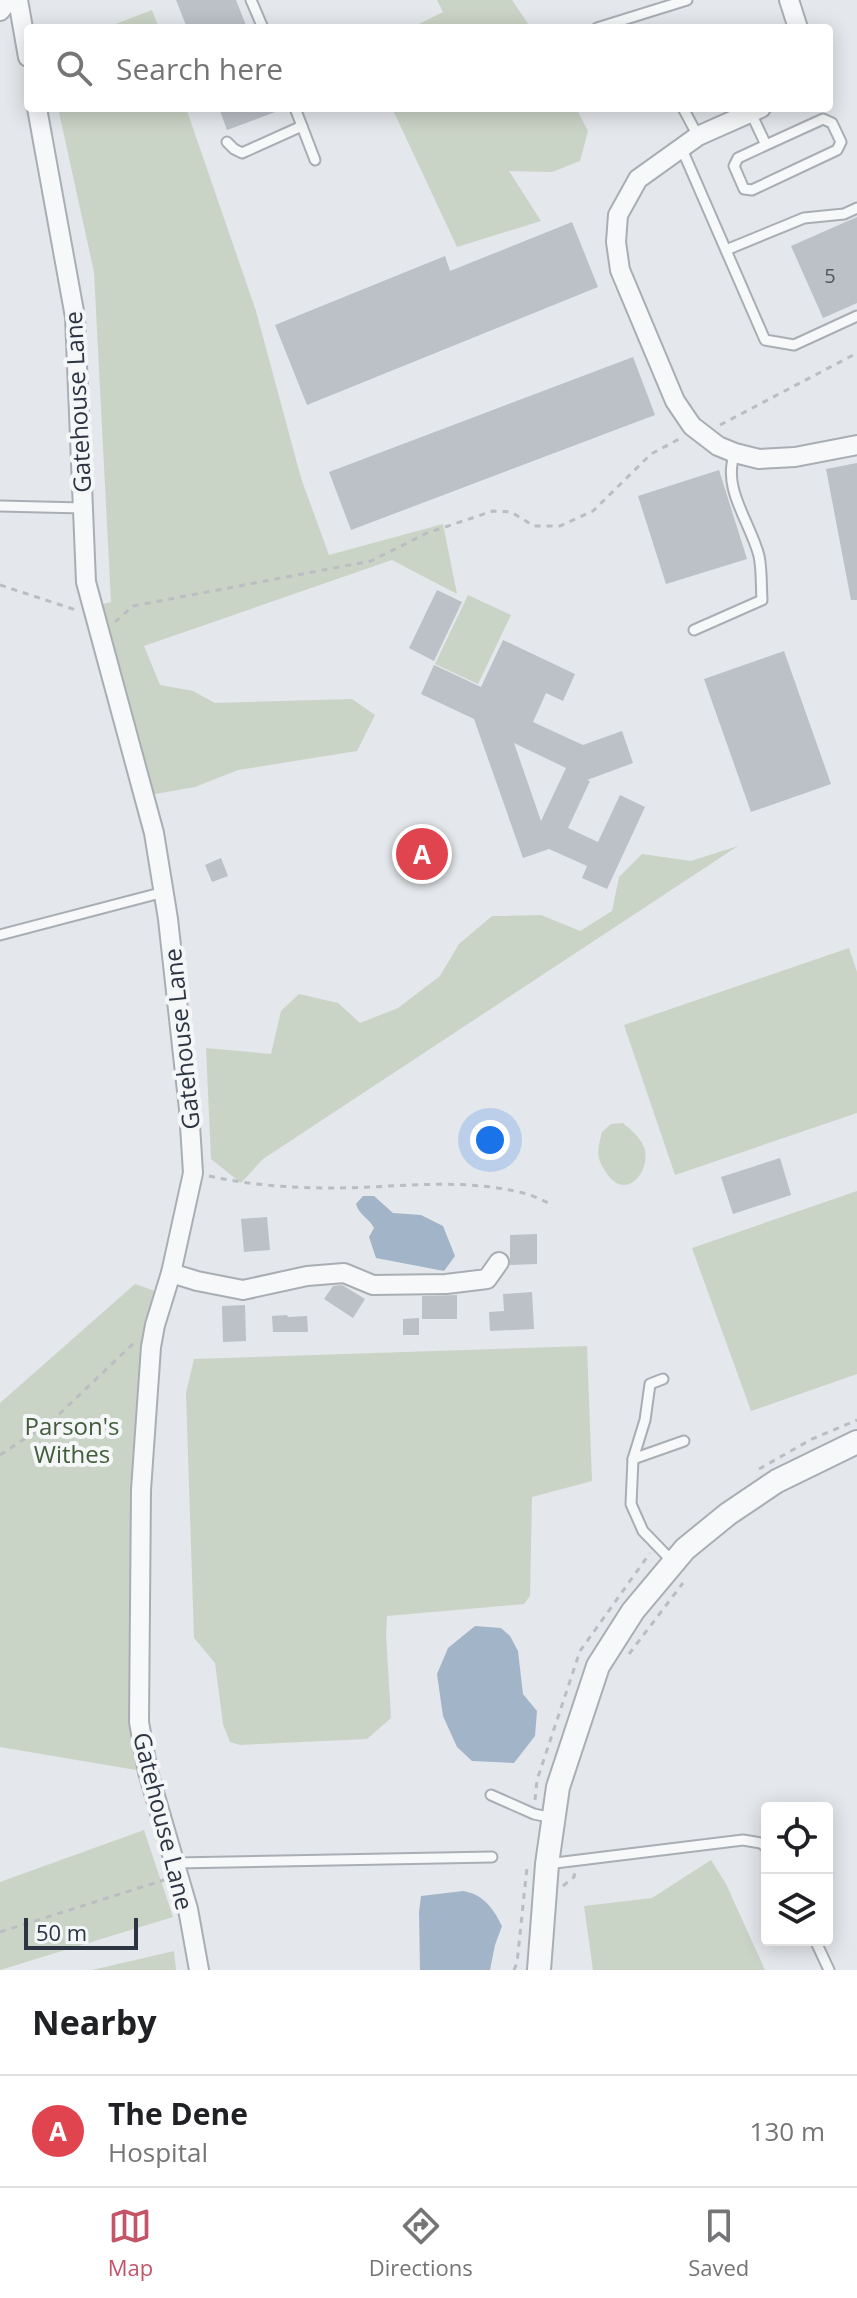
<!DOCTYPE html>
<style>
body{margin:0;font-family:"Open Sans",sans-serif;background:#f2f2f2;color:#202124}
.controls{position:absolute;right:24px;bottom:24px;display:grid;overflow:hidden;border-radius:8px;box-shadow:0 4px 20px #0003}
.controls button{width:72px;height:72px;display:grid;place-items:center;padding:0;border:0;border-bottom:2px solid #e0e0e0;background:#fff;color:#202124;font:40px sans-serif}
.scale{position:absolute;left:24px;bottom:20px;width:114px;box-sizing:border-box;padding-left:8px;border:4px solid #2d3542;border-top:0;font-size:22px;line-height:28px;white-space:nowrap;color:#2d3542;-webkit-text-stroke:6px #f4f6f8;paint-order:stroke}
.you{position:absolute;left:490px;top:1140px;width:28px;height:28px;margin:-20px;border:6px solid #fff;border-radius:50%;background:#1a73e8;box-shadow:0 0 0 12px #1a73e833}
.badge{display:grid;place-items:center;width:52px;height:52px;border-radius:50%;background:#c45568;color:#fff;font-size:26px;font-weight:700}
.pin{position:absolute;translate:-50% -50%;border:4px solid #fff;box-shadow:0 2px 8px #0006}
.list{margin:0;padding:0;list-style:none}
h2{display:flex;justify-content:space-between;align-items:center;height:104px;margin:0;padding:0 32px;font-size:34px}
h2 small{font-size:26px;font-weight:400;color:#757577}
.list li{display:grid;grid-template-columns:52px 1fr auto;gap:24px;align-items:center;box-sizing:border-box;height:112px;padding:0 32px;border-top:2px solid #e0e0e0}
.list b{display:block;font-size:30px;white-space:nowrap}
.list p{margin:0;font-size:26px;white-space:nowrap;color:#757577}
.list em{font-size:26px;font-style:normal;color:#757577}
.icon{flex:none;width:44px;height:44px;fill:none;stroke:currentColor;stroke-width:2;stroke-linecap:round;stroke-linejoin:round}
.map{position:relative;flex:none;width:857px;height:1970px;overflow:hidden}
.search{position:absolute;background:#fff;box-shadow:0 4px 20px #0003;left:24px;right:24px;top:24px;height:88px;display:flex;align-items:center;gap:20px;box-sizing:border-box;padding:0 28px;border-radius:8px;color:#757577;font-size:30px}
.sheet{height:216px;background:#fff}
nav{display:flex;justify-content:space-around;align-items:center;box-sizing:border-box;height:112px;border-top:2px solid #e0e0e0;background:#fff;font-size:22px;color:#757577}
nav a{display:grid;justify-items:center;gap:4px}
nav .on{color:#c45568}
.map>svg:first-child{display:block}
</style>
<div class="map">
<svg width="857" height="1970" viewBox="0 0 857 1970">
<rect width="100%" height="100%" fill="#e4e7eb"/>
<!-- green -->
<g fill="#cad4c6">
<polygon points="437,0 512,0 531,28 411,28 443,12"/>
<polygon points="152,10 159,28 105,28"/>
<polygon points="58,108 186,108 256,311 301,478 329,555 443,524 457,594 392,560 144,646 160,685 193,691 215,703 352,699 375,715 357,751 238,770 195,787 144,796 92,607 111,602 94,272"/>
<polygon points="392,108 576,108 588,131 580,161 552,172 509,171 541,221 457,247"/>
<polygon points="468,595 511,615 478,684 435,664"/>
<polygon points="738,846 263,1159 241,1183 211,1159 206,1048 271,1054 281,1011 299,994 338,1003 360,1023 398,1008 440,976 459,944 492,916 541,915 580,931 612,911 619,877 642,854 691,861"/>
<polygon points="849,948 857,972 857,1113 675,1175 624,1025"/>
<path d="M623 1123C631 1130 640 1137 644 1147 652 1170 627 1202 607 1174 604 1169 600 1164 599 1158 597 1150 600 1140 602 1132L611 1124Z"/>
<polygon points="857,1191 857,1374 751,1411 692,1248"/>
<polygon points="135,1284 155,1291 152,1309 141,1490 148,1772 0,1747 0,1403"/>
<polygon points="587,1346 592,1481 532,1497 530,1596 524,1604 387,1616 386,1634 391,1718 367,1739 240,1745 230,1742 223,1724 215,1663 194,1638 186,1393 194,1359"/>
<polygon points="144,1830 173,1917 0,1970 0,1882"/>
<polygon points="711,1860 726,1884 765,1970 593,1970 584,1906 652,1898"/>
<polygon points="174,1951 176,1970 92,1970"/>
</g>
<!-- water -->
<g fill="#a2b5c8">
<path d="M363 1196H374L393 1213 421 1215 443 1226 455 1256 444 1271 376 1258 369 1237 374 1228C369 1218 359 1215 356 1204Z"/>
<polygon points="475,1626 501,1628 510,1636 518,1651 523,1694 537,1711 535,1736 514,1763 472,1761 457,1747 443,1716 437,1674 448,1648"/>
<path d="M463 1891C483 1894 493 1908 502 1926L495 1945 490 1970H420L419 1912 421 1896Z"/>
</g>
<!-- building -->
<g fill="#bcc0c7" fill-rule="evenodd">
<polygon points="176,0 236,0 247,28 187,28"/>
<polygon points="219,108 282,108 283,109 227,130"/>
<polygon points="857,217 857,303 823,318 791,246"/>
<polygon points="572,222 598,287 307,405 275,325 445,256 450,271"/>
<polygon points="633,357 655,415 351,530 329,472"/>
<polygon points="857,463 857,600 851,600 826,469"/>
<polygon points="719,470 747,559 666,584 638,496"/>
<polygon points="437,590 462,602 434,661 409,648"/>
<path d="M503 640 575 674 563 701 546 693 533 722 583 745 622 731 633 763 587 780 590 781 568 828 598 842 620 795 645 807 607 889 582 878 587 866 549 849 523 858 474 719 421 694 434 665 481 687ZM514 743 566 768 541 821Z"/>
<polygon points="784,651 831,784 751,812 704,679"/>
<polygon points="221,858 228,876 212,882 205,865"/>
<polygon points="780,1158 791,1195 733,1214 721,1177"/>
<polygon points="267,1217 270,1250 244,1252 241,1219"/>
<polygon points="537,1234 537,1264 510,1265 510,1235"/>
<polygon points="342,1285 365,1299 353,1318 324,1299 333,1286"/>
<polygon points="532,1292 534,1329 490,1331 489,1312 504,1311 503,1294"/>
<polygon points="457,1295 457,1319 422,1319 422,1296"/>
<polygon points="245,1305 246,1341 223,1342 222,1306"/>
<polygon points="287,1315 288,1317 307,1316 308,1332 273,1332 272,1316"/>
<polygon points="419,1318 419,1335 403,1335 403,1319"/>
</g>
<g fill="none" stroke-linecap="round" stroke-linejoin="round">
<defs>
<g id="service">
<polyline points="251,0 263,28"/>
<polyline points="597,28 687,0"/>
<polyline points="295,108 315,160"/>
<polyline points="683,108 698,136"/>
<polyline points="751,113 766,145 738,158 734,166 744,189 752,190 837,150 841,142 832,123 823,119 766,145"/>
<polyline points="227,142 234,149 242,153 302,126"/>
<polyline points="681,147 765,340 794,345 857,316"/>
<polyline points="726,250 804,218 844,214 857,208"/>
<polyline points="0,506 83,508"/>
<path d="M694 630 762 600C761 586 762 570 759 556 751 523 721 488 735 453"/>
<polyline points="0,935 164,892"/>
<polyline points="663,1379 650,1384 645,1420 633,1459 631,1504 643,1531 673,1562"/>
<polyline points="633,1459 684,1441"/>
<polyline points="491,1795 534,1814 553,1818"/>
<polyline points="175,1863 492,1857"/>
<polyline points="547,1864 743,1840 761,1843 767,1848"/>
<polyline points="815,1940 829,1970"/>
</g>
<g id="minor">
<polyline points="18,0 28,57"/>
<polyline points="789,0 798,28"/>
<polyline points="0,11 9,0"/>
<polyline points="37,108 75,317 86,582 154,833 168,919 189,1109 193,1173 171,1273 155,1325 151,1347 141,1490 139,1722 148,1772 188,1909 199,1970"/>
<polyline points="761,108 698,136 638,179 618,215 616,242 620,270 675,401 692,426 718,446 735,453 759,459 795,457 857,445"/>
<polyline points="171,1273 197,1281 243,1290 307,1276 344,1273 373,1285 446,1284 487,1279 499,1262"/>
</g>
<polyline id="tertiary" points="539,1970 547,1864 558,1787 598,1666 633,1611 685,1549 728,1514 777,1481 857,1442"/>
</defs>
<!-- service casing -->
<use href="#service" stroke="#a9aeb5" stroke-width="13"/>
<!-- minor casing -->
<use href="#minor" stroke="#a9aeb5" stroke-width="22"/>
<!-- tertiary casing -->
<use href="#tertiary" stroke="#a9aeb5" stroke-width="26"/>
<!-- path -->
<g stroke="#babec2" stroke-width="3" stroke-dasharray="6 6" stroke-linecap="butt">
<polyline points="720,425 857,353"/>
<polyline points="0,585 76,610"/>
<polyline points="115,622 133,606 371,561 427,533 493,511 511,512 534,526 560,526 593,511 651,454 681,438"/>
<path d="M209 1176C249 1185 291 1188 332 1188 394 1188 461 1177 523 1193 532 1195 542 1200 551 1204"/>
<polyline points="0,1455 53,1420 135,1342"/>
<polyline points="759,1469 812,1439 857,1420"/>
<polyline points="629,1654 683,1583"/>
<polyline points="535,1800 537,1780 580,1651 650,1553"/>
<polyline points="563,1886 574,1877 575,1871"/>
<polyline points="0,1932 164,1880"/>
<polyline points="514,1970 517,1963 527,1867"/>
</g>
<!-- service -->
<use href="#service" stroke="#f7f8f9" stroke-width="9"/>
<!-- minor -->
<use href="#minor" stroke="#f7f8f9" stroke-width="18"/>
<!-- tertiary -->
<use href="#tertiary" stroke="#f7f8f9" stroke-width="22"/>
</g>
<g text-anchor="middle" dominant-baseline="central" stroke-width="8" stroke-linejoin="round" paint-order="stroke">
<!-- number labels -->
<g font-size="20" fill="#515863">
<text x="830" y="275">5</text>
</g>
<!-- street labels -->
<g font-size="24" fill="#2d3542" stroke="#f4f6f8">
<text transform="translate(77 402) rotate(-93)">Gatehouse Lane</text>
<text transform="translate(181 1039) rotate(-96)">Gatehouse Lane</text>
<text transform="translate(164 1821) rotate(76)">Gatehouse Lane</text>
</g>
<!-- park labels -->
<g font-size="24" fill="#425d3b" stroke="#f4f6f8">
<text x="72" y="1425">Parson's<tspan x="72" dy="28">Withes</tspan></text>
</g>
</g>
</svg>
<div class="controls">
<button><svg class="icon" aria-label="locate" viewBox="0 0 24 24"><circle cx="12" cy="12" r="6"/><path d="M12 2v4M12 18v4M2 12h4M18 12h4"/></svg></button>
<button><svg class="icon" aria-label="layers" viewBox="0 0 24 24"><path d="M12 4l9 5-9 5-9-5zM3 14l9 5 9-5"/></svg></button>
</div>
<div class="scale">50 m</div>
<div class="you"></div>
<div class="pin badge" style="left:422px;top:854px;background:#e0444e">A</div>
<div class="search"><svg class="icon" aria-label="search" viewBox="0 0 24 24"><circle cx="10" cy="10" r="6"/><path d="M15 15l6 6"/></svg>Search here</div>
</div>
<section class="sheet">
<h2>Nearby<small></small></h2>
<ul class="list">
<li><span class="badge" style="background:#e0444e">A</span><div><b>The Dene</b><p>Hospital</p></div><em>130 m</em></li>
</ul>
</section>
<nav>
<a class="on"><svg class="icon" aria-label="map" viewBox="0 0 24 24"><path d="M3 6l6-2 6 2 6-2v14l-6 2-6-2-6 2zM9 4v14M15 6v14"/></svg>Map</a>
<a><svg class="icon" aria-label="directions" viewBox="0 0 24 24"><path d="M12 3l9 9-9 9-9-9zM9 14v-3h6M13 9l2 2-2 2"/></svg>Directions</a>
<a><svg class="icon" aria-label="saved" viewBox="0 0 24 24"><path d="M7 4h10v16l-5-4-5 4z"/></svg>Saved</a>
</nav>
